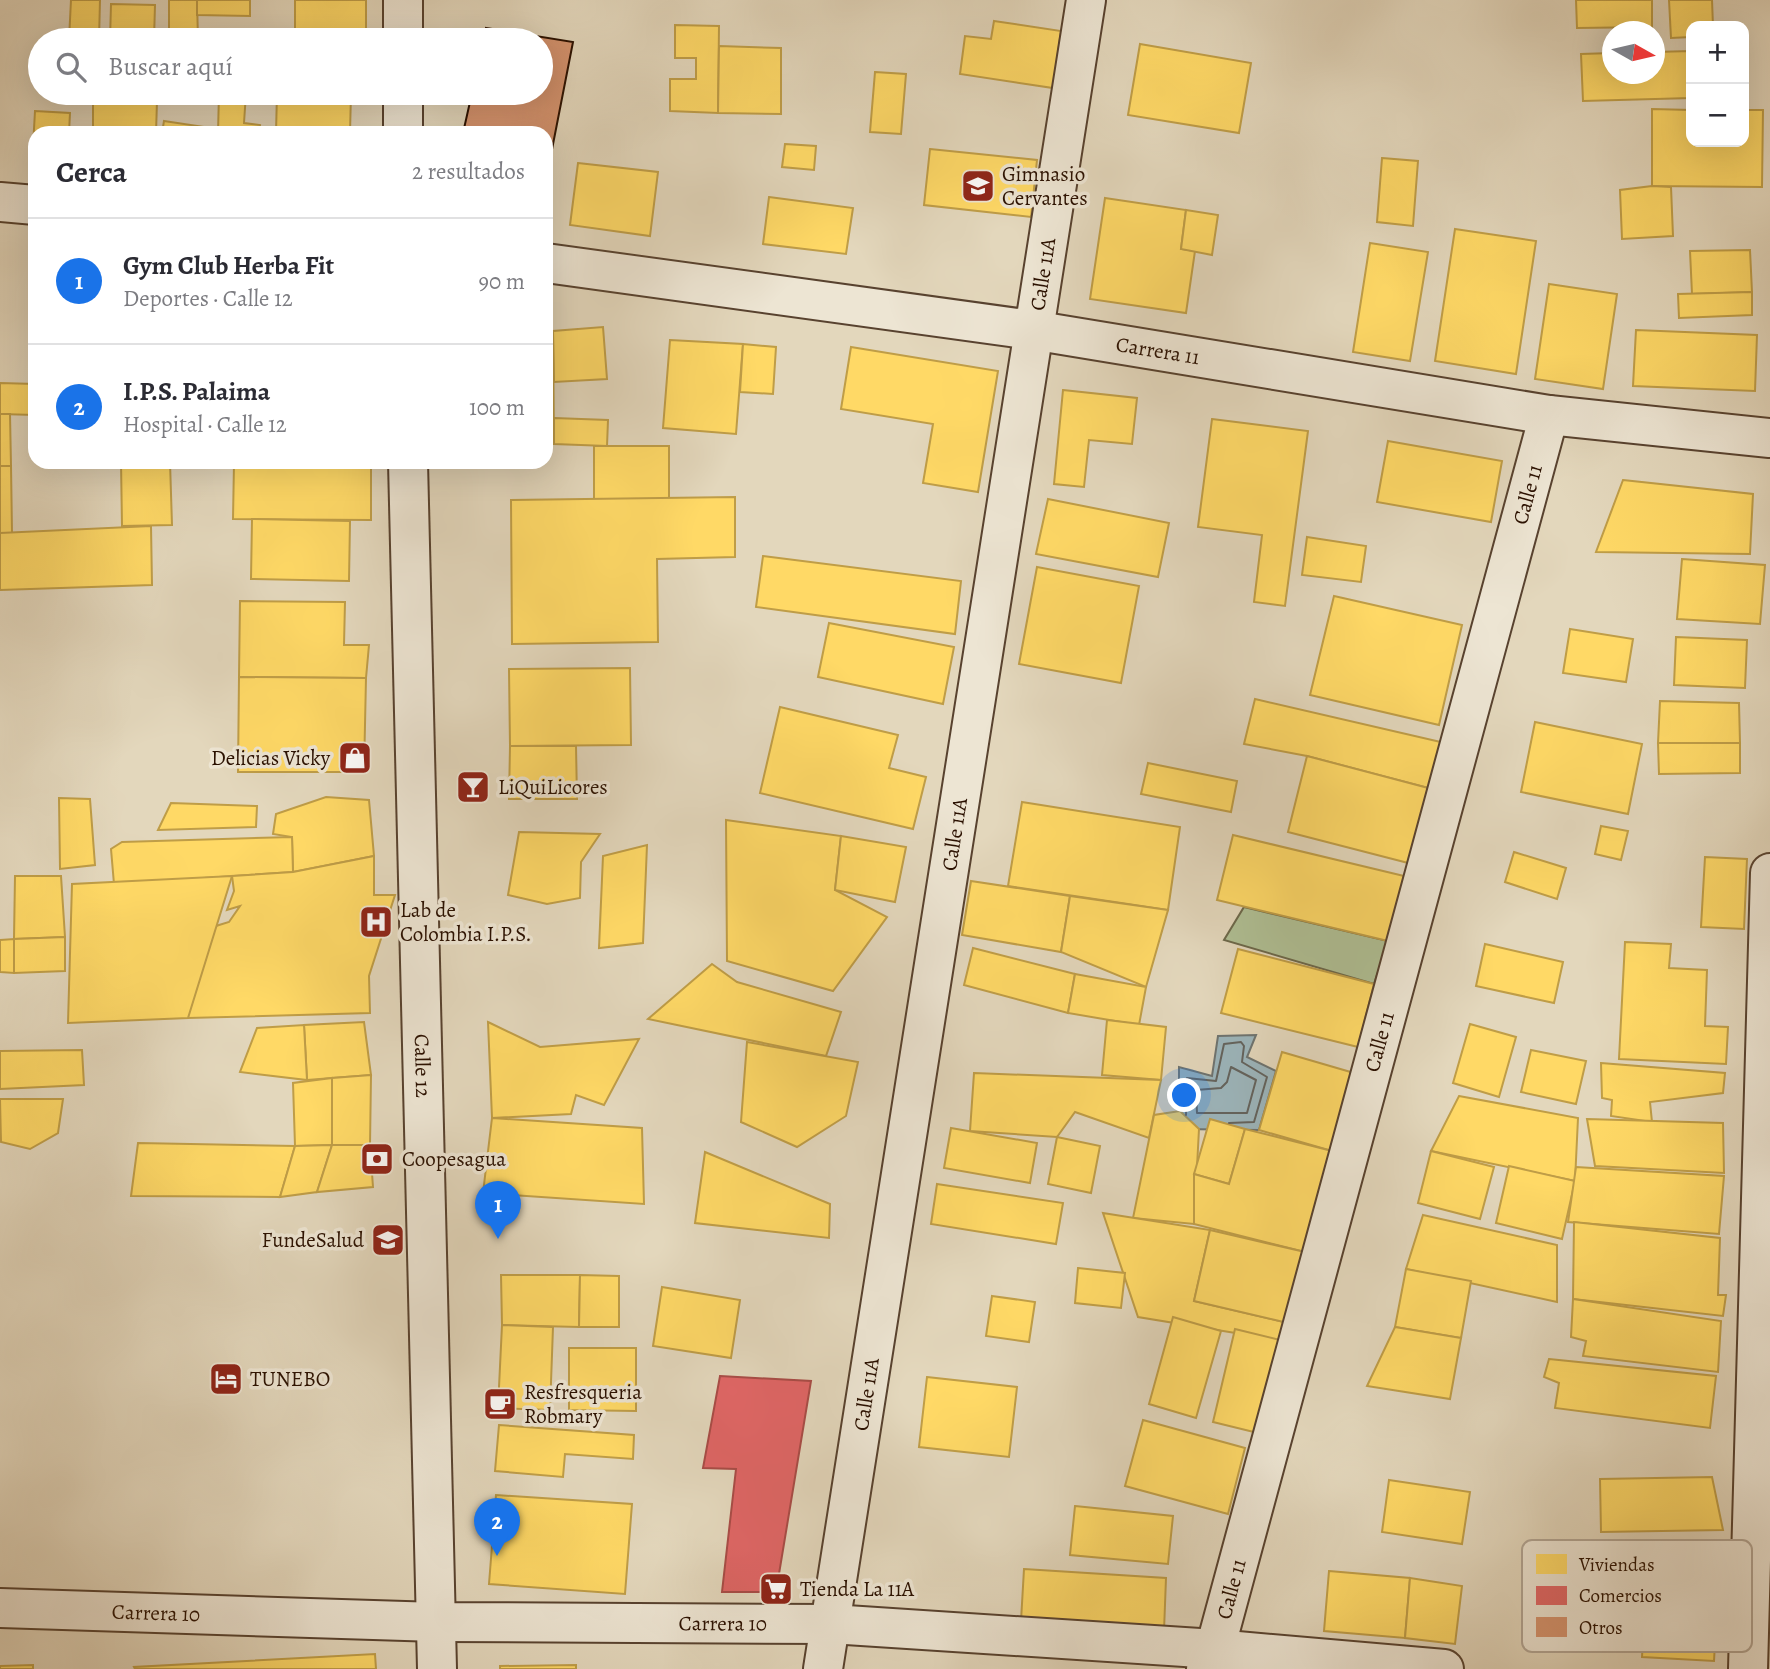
<!DOCTYPE html>
<html lang="es">
<meta charset="utf-8">
<style>
body{margin:0;font-family:Alegreya,serif;background:#f2f2f3;color:#2b2b33}
.controls{position:absolute;right:21px;top:21px;display:grid;overflow:hidden;border-radius:14px;box-shadow:0 7px 28px #0002}
.controls button{width:63px;height:63px;display:grid;place-items:center;padding:0;border:0;border-bottom:2px solid #e1e1e2;background:#fff;color:#2b2b33;font:35px sans-serif}
.compass{position:absolute;left:1602px;top:21px;width:63px;height:63px;border-radius:50%;background:#fff;box-shadow:0 7px 28px #0002;rotate:98deg}
.you{position:absolute;left:1185px;top:1096px;width:24px;height:24px;margin:-18px;border:5px solid #fff;border-radius:50%;background:#1a73e8;box-shadow:0 0 0 10px #1a73e833}
.badge{display:grid;place-items:center;width:46px;height:46px;border-radius:50%;background:#1a73e8;color:#fff;font-size:23px;font-weight:700}
.pin{position:absolute;translate:-50% -58px;filter:drop-shadow(0 2px 4px #0008)}
.pin::after{content:'';position:absolute;top:37px;width:24px;height:21px;background:inherit;clip-path:polygon(0 0,100% 0,50% 100%)}
.list{margin:0;padding:0;list-style:none}
h2{display:flex;justify-content:space-between;align-items:center;height:91px;margin:0;padding:0 28px;font-size:30px}
h2 small{font-size:23px;font-weight:400;color:#7c7c81}
.list li{display:grid;grid-template-columns:46px 1fr auto;gap:21px;align-items:center;box-sizing:border-box;height:126px;padding:0 28px;border-top:2px solid #e1e1e2}
.list b{display:block;font-size:26px;white-space:nowrap}
.list p{margin:0;font-size:23px;white-space:nowrap;color:#7c7c81}
.list em{font-size:23px;font-style:normal;color:#7c7c81}
.icon{flex:none;width:38px;height:38px;fill:none;stroke:currentColor;stroke-width:2;stroke-linecap:round;stroke-linejoin:round}
.map{position:relative;flex:none;width:1770px;height:1669px;overflow:hidden}
.search{position:absolute;background:#fff;box-shadow:0 7px 28px #0002;left:28px;top:28px;width:525px;height:77px;display:flex;align-items:center;gap:18px;box-sizing:border-box;padding:0 24px;border-radius:38px;color:#7c7c81;font-size:26px}
.panel{position:absolute;background:#fff;box-shadow:0 7px 28px #0002;left:28px;top:126px;width:525px;height:343px;border-radius:21px}
.map>svg:first-child{display:block}
</style>
<div class="map">
<svg width="1770" height="1669" viewBox="0 0 1770 1669">
<rect width="100%" height="100%" fill="#e3d7bc"/>
<filter id="stains"><feTurbulence type="fractalNoise" baseFrequency=".00286" numOctaves="4"/><feColorMatrix values="0 0 0 0 .2 0 0 0 0 .09 0 0 0 0 .02 0 0 0 .5 -.17"/></filter>
<radialGradient id="worn" r=".72"><stop offset=".6" stop-color="#630" stop-opacity="0"/><stop offset="1" stop-color="#630" stop-opacity=".3"/></radialGradient>
<!-- green -->
<polygon fill="#afbf94" stroke="#6c684a" stroke-width="2" points="1244,907 1388,941 1374,984 1224,940"/>
<!-- water -->
<polygon fill="#9cb6bd" stroke="#6e7471" stroke-width="2" points="1256,1035 1247,1057 1276,1071 1259,1130 1179,1129 1179,1067 1212,1076 1218,1036"/>
<!-- homes -->
<g fill="#ffd966" stroke="#bf9d47" stroke-width="2">
<polygon points="71,0 100,0 99,40 69,40"/>
<polygon points="169,0 197,0 198,40 169,40"/>
<polygon points="197,0 250,0 250,16 197,15"/>
<rect x="295" y="0" width="71" height="35"/>
<polygon points="1576,0 1652,0 1652,27 1577,28"/>
<polygon points="1669,0 1712,0 1713,26 1691,26 1691,37 1671,38"/>
<polygon points="111,4 155,5 154,40 110,40"/>
<polygon points="994,21 1061,31 1053,88 960,74 965,36 991,39"/>
<polygon points="675,25 719,26 718,113 670,111 670,79 696,79 696,58 675,58"/>
<polygon points="1140,44 1251,63 1239,133 1128,115"/>
<polygon points="719,46 781,48 781,114 718,113"/>
<polygon points="1691,51 1691,98 1583,101 1581,54 1612,53 1612,74 1654,74 1654,52"/>
<polygon points="875,72 906,74 901,134 870,132"/>
<polygon points="219,93 246,93 244,123 260,125 259,133 218,133"/>
<polygon points="277,93 351,93 350,133 276,133"/>
<polygon points="93,100 157,101 156,133 93,133"/>
<polygon points="1652,109 1691,110 1691,142 1744,142 1744,110 1763,110 1762,187 1652,186"/>
<polygon points="35,111 70,113 69,133 35,133 35,165 32,165"/>
<polygon points="164,121 218,129 218,133 162,133"/>
<polygon points="785,144 816,146 814,170 782,167"/>
<polygon points="930,149 1037,160 1031,217 924,205"/>
<polygon points="1382,158 1418,161 1413,226 1377,222"/>
<polygon points="578,163 658,172 650,236 570,225"/>
<polygon points="1652,186 1671,187 1673,236 1622,239 1620,190"/>
<polygon points="769,197 853,208 846,254 763,244"/>
<polygon points="1105,198 1186,210 1181,249 1195,251 1186,313 1090,299"/>
<polygon points="1186,210 1218,215 1212,255 1181,249"/>
<polygon points="1455,229 1536,241 1516,374 1435,361"/>
<polygon points="1370,243 1428,252 1410,361 1353,352"/>
<polygon points="1750,250 1752,292 1692,294 1690,251"/>
<polygon points="1549,284 1617,294 1603,389 1535,379"/>
<polygon points="1752,292 1752,315 1679,318 1678,294"/>
<polygon points="603,327 607,379 554,382 553,331"/>
<polygon points="1636,330 1757,335 1755,391 1633,386"/>
<polygon points="546,331 553,331 554,444 546,444"/>
<polygon points="670,340 743,344 736,434 663,428"/>
<polygon points="743,344 776,347 773,394 740,392"/>
<polygon points="851,347 998,371 978,492 923,483 933,424 841,409"/>
<polygon points="0,383 35,384 35,415 0,414"/>
<polygon points="1063,390 1137,398 1132,444 1089,440 1084,487 1054,484"/>
<polygon points="0,414 10,414 11,466 0,466"/>
<polygon points="554,418 608,420 607,446 554,444"/>
<polygon points="1212,419 1308,431 1285,606 1254,602 1262,535 1198,527"/>
<polygon points="1388,441 1502,461 1491,522 1377,502"/>
<rect x="594" y="446" width="75" height="53"/>
<polygon points="121,462 170,462 172,525 122,526"/>
<polygon points="234,463 371,464 371,520 233,519"/>
<polygon points="0,466 11,466 12,533 0,533"/>
<polygon points="1623,480 1753,494 1750,554 1596,552"/>
<polygon points="735,497 735,557 657,559 658,642 512,644 511,500"/>
<polygon points="1048,499 1169,523 1158,577 1036,554"/>
<polygon points="252,519 350,521 349,581 251,579"/>
<polygon points="151,526 152,585 0,590 0,533"/>
<polygon points="1307,537 1366,546 1361,582 1302,575"/>
<polygon points="763,556 961,581 955,634 756,607"/>
<polygon points="1682,559 1765,565 1760,624 1677,619"/>
<polygon points="1037,567 1139,586 1121,683 1019,664"/>
<polygon points="1334,596 1462,625 1439,725 1310,695"/>
<polygon points="240,601 345,602 344,645 369,645 366,678 239,677"/>
<polygon points="829,623 954,647 943,704 818,677"/>
<polygon points="1570,629 1633,639 1626,682 1563,673"/>
<polygon points="1676,637 1747,640 1745,688 1674,685"/>
<polygon points="630,668 631,745 510,746 509,669"/>
<polygon points="239,677 366,678 364,772 238,772"/>
<polygon points="1255,699 1445,743 1432,789 1307,756 1244,744"/>
<polygon points="1660,701 1739,703 1740,743 1658,743"/>
<polygon points="780,707 898,735 889,768 926,777 913,829 760,793"/>
<polygon points="1535,722 1642,744 1628,814 1521,792"/>
<polygon points="1658,743 1740,743 1740,773 1659,774"/>
<polygon points="510,746 576,746 577,799 509,799"/>
<polygon points="1307,756 1432,789 1412,864 1288,832"/>
<polygon points="1148,763 1237,781 1231,812 1141,794"/>
<polygon points="326,797 369,800 374,856 293,872 292,837 273,834 276,814"/>
<polygon points="59,798 90,799 95,865 60,869"/>
<polygon points="1022,802 1180,827 1168,910 1008,886"/>
<polygon points="171,803 257,806 256,827 158,830"/>
<polygon points="726,820 841,836 835,890 887,917 833,991 727,961"/>
<polygon points="1601,826 1628,831 1621,860 1595,854"/>
<polygon points="519,832 600,834 581,862 580,898 547,904 508,895"/>
<polygon points="1233,835 1404,876 1388,941 1217,900"/>
<polygon points="841,836 906,847 895,902 835,890"/>
<polygon points="292,837 293,872 114,884 111,849 122,842"/>
<polygon points="647,845 643,943 599,948 603,856"/>
<polygon points="1514,852 1566,868 1557,899 1505,882"/>
<polygon points="374,856 374,895 395,895 369,976 370,1013 188,1018 193,942 206,936 216,926 229,922 240,906 227,910 234,891 232,876 293,872"/>
<polygon points="1705,857 1747,859 1744,929 1701,927"/>
<polygon points="15,876 61,876 65,937 14,939"/>
<polygon points="232,876 188,1018 68,1023 72,884"/>
<polygon points="971,881 1070,896 1061,952 962,935"/>
<polygon points="1070,896 1168,910 1146,987 1061,952"/>
<polygon points="65,937 65,971 14,973 14,939"/>
<polygon points="14,939 14,973 0,972 0,940"/>
<polygon points="1625,942 1671,944 1669,968 1707,970 1705,1026 1728,1027 1726,1064 1619,1059"/>
<polygon points="1485,944 1563,962 1554,1003 1476,986"/>
<polygon points="973,948 1075,974 1068,1013 964,985"/>
<polygon points="1238,949 1374,984 1358,1047 1221,1013"/>
<polygon points="712,964 737,982 841,1012 826,1056 648,1019"/>
<polygon points="1075,974 1146,987 1139,1025 1068,1013"/>
<polygon points="1107,1020 1166,1027 1161,1080 1102,1075"/>
<polygon points="364,1022 371,1075 307,1080 304,1025"/>
<polygon points="488,1022 540,1047 639,1039 604,1105 576,1095 571,1114 492,1118"/>
<polygon points="1470,1024 1516,1037 1499,1097 1453,1083"/>
<polygon points="304,1025 307,1080 240,1072 257,1028"/>
<polygon points="747,1042 858,1062 846,1116 797,1147 741,1122"/>
<polygon points="82,1050 84,1085 0,1089 0,1051"/>
<polygon points="1531,1050 1586,1061 1576,1104 1521,1092"/>
<polygon points="1282,1052 1354,1073 1332,1151 1259,1130"/>
<polygon points="1601,1063 1725,1073 1723,1093 1650,1102 1652,1122 1611,1116 1612,1100 1602,1098"/>
<polygon points="974,1073 1161,1080 1149,1138 1075,1112 1057,1137 970,1131"/>
<polygon points="371,1075 370,1145 332,1145 332,1078"/>
<polygon points="332,1078 332,1145 295,1146 293,1083"/>
<polygon points="1459,1096 1578,1118 1575,1181 1431,1151"/>
<polygon points="0,1099 63,1099 58,1133 30,1149 1,1142"/>
<polygon points="1180,1111 1199,1129 1194,1224 1133,1218 1154,1115"/>
<polygon points="492,1118 642,1128 644,1204 483,1193"/>
<polygon points="1210,1119 1245,1129 1229,1184 1194,1174"/>
<polygon points="1587,1119 1723,1123 1724,1173 1595,1166"/>
<polygon points="951,1128 1037,1143 1030,1183 944,1168"/>
<polygon points="1245,1129 1332,1151 1305,1252 1194,1224 1194,1174 1229,1184"/>
<polygon points="1057,1137 1100,1146 1091,1193 1048,1184"/>
<polygon points="138,1143 295,1146 280,1197 131,1196"/>
<polygon points="332,1145 317,1192 280,1197 295,1146"/>
<polygon points="332,1145 370,1145 373,1187 317,1192"/>
<polygon points="1431,1151 1494,1167 1480,1219 1418,1203"/>
<polygon points="705,1152 830,1204 829,1238 695,1223"/>
<polygon points="1509,1166 1575,1181 1562,1239 1496,1223"/>
<polygon points="1576,1167 1724,1176 1719,1234 1568,1222"/>
<polygon points="937,1184 1063,1203 1056,1244 931,1224"/>
<polygon points="1103,1213 1210,1230 1194,1301 1288,1323 1284,1341 1138,1317"/>
<polygon points="1423,1215 1557,1245 1557,1302 1406,1269"/>
<polygon points="1574,1222 1720,1238 1718,1295 1726,1295 1723,1316 1573,1299"/>
<polygon points="1210,1230 1305,1252 1288,1323 1194,1301"/>
<polygon points="1078,1268 1125,1273 1121,1308 1075,1303"/>
<polygon points="1406,1269 1471,1281 1461,1338 1395,1327"/>
<polygon points="501,1275 580,1275 579,1327 502,1325"/>
<polygon points="580,1275 619,1276 619,1327 579,1327"/>
<polygon points="662,1287 740,1300 731,1358 653,1346"/>
<polygon points="992,1296 1035,1302 1029,1342 986,1336"/>
<polygon points="1573,1299 1721,1321 1718,1372 1583,1356 1586,1341 1571,1337"/>
<polygon points="1173,1317 1221,1331 1196,1418 1149,1404"/>
<polygon points="502,1325 553,1327 550,1410 498,1408"/>
<polygon points="1395,1327 1461,1338 1450,1399 1367,1386"/>
<polygon points="1235,1329 1284,1341 1262,1434 1213,1422"/>
<polygon points="569,1348 636,1348 636,1411 569,1410"/>
<polygon points="1549,1359 1716,1376 1710,1428 1555,1408 1559,1383 1544,1377"/>
<polygon points="927,1377 1017,1387 1009,1457 919,1447"/>
<polygon points="1143,1420 1245,1448 1228,1514 1125,1486"/>
<polygon points="499,1425 634,1435 633,1459 565,1454 563,1477 495,1471"/>
<polygon points="1712,1477 1723,1530 1601,1532 1600,1479"/>
<polygon points="1389,1480 1470,1492 1462,1544 1382,1532"/>
<polygon points="496,1495 632,1504 625,1594 489,1584"/>
<polygon points="1075,1506 1173,1516 1168,1564 1070,1555"/>
<polygon points="1024,1569 1166,1578 1164,1631 1021,1621"/>
<polygon points="1329,1571 1410,1578 1405,1638 1324,1631"/>
<polygon points="1410,1578 1462,1586 1455,1644 1405,1638"/>
<polygon points="1646,1585 1718,1589 1714,1661 1642,1657"/>
<polygon points="375,1654 376,1669 135,1669 134,1667"/>
<polygon points="33,1665 33,1669 0,1669 0,1666"/>
<polygon points="576,1665 576,1669 500,1669 500,1666"/>
</g>
<!-- shops -->
<polygon fill="#e06666" stroke="#a94c47" stroke-width="2" points="720,1376 811,1381 776,1592 722,1592 736,1469 703,1468"/>
<g fill="none" stroke-linecap="round" stroke-linejoin="round">
<!-- shore -->
<g stroke="#63635e" stroke-width="2">
<polygon points="1231,1067 1256,1080 1247,1113 1197,1113 1196,1090 1221,1088 1227,1082"/>
<polyline points="1186,1115 1187,1078 1216,1081 1224,1044 1241,1042 1244,1046 1242,1062 1267,1077 1254,1122 1229,1123"/>
</g>
</g>
<!-- building -->
<polygon fill="#d5936e" stroke="#2a1000" stroke-width="2" points="486,28 573,42 546,180 546,133 463,133 472,93 541,93 541,40 484,40"/>
<g fill="none" stroke-linecap="round" stroke-linejoin="round">
<defs>
<g id="street">
<polyline points="403,40 403,0"/>
<polyline points="403,133 403,93"/>
<polyline points="0,202 35,205"/>
<path id="s1" d="M546 263 1032 330 1549 415 1770 438"/>
<path id="s2" d="M408 462 437 1669"/>
<path id="s3" d="M0 1608 437 1622 831 1624 1215 1649 1444 1669"/>
<path id="s4" d="M823 1669 1086 0"/>
<path id="s5" d="M1206 1669 1215 1649 1549 415"/>
<polyline points="1748,1669 1770,873"/>
</g>
</defs>
<!-- street casing -->
<use href="#street" stroke="#58422f" stroke-width="42"/>
<!-- street -->
<use href="#street" stroke="#ede5d3" stroke-width="38"/>
</g>
<!-- icons -->
<defs>
<symbol id="school-square" viewBox="-11 -11 22 22"><rect x="-9" y="-9" width="18" height="18" rx="4" fill="#8f2418" stroke="#ede5d3"/><path d="M0-5L7-2L0 1L-7-2ZM-4 1L0 2.5L4 1V4Q0 6-4 4Z" fill="#fff"/></symbol>
<symbol id="shop-square" viewBox="-11 -11 22 22"><rect x="-9" y="-9" width="18" height="18" rx="4" fill="#8f2418" stroke="#ede5d3"/><path d="M-5-2.5h2.3a2.7 3.5 0 0 1 5.4 0H5L5.5 6h-11ZM-1.5-2.5h3a1.5 2.3 0 0 0-3 0Z" fill="#fff"/></symbol>
<symbol id="bar-square" viewBox="-11 -11 22 22"><rect x="-9" y="-9" width="18" height="18" rx="4" fill="#8f2418" stroke="#ede5d3"/><path d="M-6-5H6L.8 .8V4.5H3.5V6h-7V4.5H-.8V.8Z" fill="#fff"/></symbol>
<symbol id="hospital-square" viewBox="-11 -11 22 22"><rect x="-9" y="-9" width="18" height="18" rx="4" fill="#8f2418" stroke="#ede5d3"/><path d="M-5-5h3v3.5h4V-5h3V5h-3V1.5h-4V5h-3Z" fill="#fff"/></symbol>
<symbol id="bank-square" viewBox="-11 -11 22 22"><rect x="-9" y="-9" width="18" height="18" rx="4" fill="#8f2418" stroke="#ede5d3"/><path d="M-6-4H6V4H-6ZM0-2.3a2.3 2.3 0 1 0 0 4.6a2.3 2.3 0 1 0 0-4.6Z" fill="#fff"/></symbol>
<symbol id="hotel-square" viewBox="-11 -11 22 22"><rect x="-9" y="-9" width="18" height="18" rx="4" fill="#8f2418" stroke="#ede5d3"/><path d="M-6-4.5h1.5V1H6V5H4.5V3h-9V5H-6ZM-4 0a1.8 1.8 0 1 1 3.6 0ZM.5 0V-2.5h3Q6-2.5 6 0Z" fill="#fff"/></symbol>
<symbol id="cafe-square" viewBox="-11 -11 22 22"><rect x="-9" y="-9" width="18" height="18" rx="4" fill="#8f2418" stroke="#ede5d3"/><path d="M-5.5-4.5H6V0H3Q3 3.5 0 3.5H-2.5Q-5.5 3.5-5.5 0ZM3-3.2v2h1.7v-2ZM-6 4.5H4V6H-6Z" fill="#fff"/></symbol>
<symbol id="supermarket-square" viewBox="-11 -11 22 22"><rect x="-9" y="-9" width="18" height="18" rx="4" fill="#8f2418" stroke="#ede5d3"/><path d="M-6-5.5h2.5l.6 2H6L4.5 2H-2.5L-4.4-4H-6ZM-1.5 3.2a1.3 1.3 0 1 0 .1 0ZM3 3.2a1.3 1.3 0 1 0 .1 0Z" fill="#fff"/></symbol>
</defs>
<g fill-rule="evenodd">
<use href="#school-square" x="959" y="167" width="38" height="38"/>
<use href="#shop-square" x="336" y="739" width="38" height="38"/>
<use href="#bar-square" x="454" y="768" width="38" height="38"/>
<use href="#hospital-square" x="357" y="903" width="38" height="38"/>
<use href="#bank-square" x="358" y="1140" width="38" height="38"/>
<use href="#school-square" x="369" y="1221" width="38" height="38"/>
<use href="#hotel-square" x="207" y="1360" width="38" height="38"/>
<use href="#cafe-square" x="481" y="1385" width="38" height="38"/>
<use href="#supermarket-square" x="757" y="1570" width="38" height="38"/>
</g>
<g text-anchor="middle" dominant-baseline="central" stroke-width="7" stroke-linejoin="round" paint-order="stroke">
<!-- poi labels -->
<g font-size="21" fill="#2a1000" stroke="#ede5d3" text-anchor="start">
<text x="1002" y="174">Gimnasio<tspan x="1002" dy="24">Cervantes</tspan></text>
<text x="330" y="758" text-anchor="end">Delicias Vicky</text>
<text x="498" y="787">LiQuiLicores</text>
<text x="400" y="910">Lab de<tspan x="400" dy="24">Colombia I.P.S.</tspan></text>
<text x="402" y="1159">Coopesagua</text>
<text x="364" y="1240" text-anchor="end">FundeSalud</text>
<text x="250" y="1379">TUNEBO</text>
<text x="524" y="1392">Resfresqueria<tspan x="524" dy="24">Robmary</tspan></text>
<text x="800" y="1589">Tienda La 11A</text>
</g>
<!-- street labels -->
<g font-size="21" fill="#2a1000" stroke="#ede5d3">
<text stroke="none"><textPath href="#s4" startOffset="1412">Calle 11A</textPath></text>
<text stroke="none"><textPath href="#s1" startOffset="618">Carrera 11</textPath></text>
<text stroke="none"><textPath href="#s5" startOffset="1218">Calle 11</textPath></text>
<text stroke="none"><textPath href="#s4" startOffset="845">Calle 11A</textPath></text>
<text stroke="none"><textPath href="#s5" startOffset="651">Calle 11</textPath></text>
<text stroke="none"><textPath href="#s2" startOffset="604">Calle 12</textPath></text>
<text stroke="none"><textPath href="#s4" startOffset="278">Calle 11A</textPath></text>
<text stroke="none"><textPath href="#s5" startOffset="84">Calle 11</textPath></text>
<text stroke="none"><textPath href="#s3" startOffset="156">Carrera 10</textPath></text>
<text stroke="none"><textPath href="#s3" startOffset="723">Carrera 10</textPath></text>
</g>
</g>
<!-- legend -->
<rect x="1522" y="1540" width="230" height="112" rx="10" fill="#ede5d3" stroke="#b2a594" stroke-width="2"/>
<rect x="1536" y="1554" width="31" height="20" fill="#ffd966"/>
<rect x="1536" y="1586" width="31" height="19" fill="#e06666"/>
<rect x="1536" y="1617" width="31" height="20" fill="#d5936e"/>
<g font-size="19" fill="#2a1000">
<text x="1579" y="1571">Viviendas</text>
<text x="1579" y="1602">Comercios</text>
<text x="1579" y="1634">Otros</text>
</g>
<rect width="100%" height="100%" filter="url(#stains)"/>
<rect width="100%" height="100%" fill="url(#worn)"/>
</svg>
<div class="controls">
<button>+</button>
<button>−</button>
</div>
<svg class="compass" viewBox="-18 -18 36 36"><path d="M0-13l5 13h-10z" fill="#e53935"/><path d="M0 13l5-13h-10z" fill="#7c7c81"/></svg>
<div class="you"></div>
<div class="pin badge" style="left:498px;top:1239px">1</div>
<div class="pin badge" style="left:497px;top:1556px">2</div>
<div class="search"><svg class="icon" aria-label="search" viewBox="0 0 24 24"><circle cx="10" cy="10" r="6"/><path d="M15 15l6 6"/></svg>Buscar aquí</div>
<section class="panel">
<h2>Cerca<small>2 resultados</small></h2>
<ul class="list">
<li><span class="badge">1</span><div><b>Gym Club Herba Fit</b><p>Deportes · Calle 12</p></div><em>90 m</em></li>
<li><span class="badge">2</span><div><b>I.P.S. Palaima</b><p>Hospital · Calle 12</p></div><em>100 m</em></li>
</ul>
</section>
</div>
